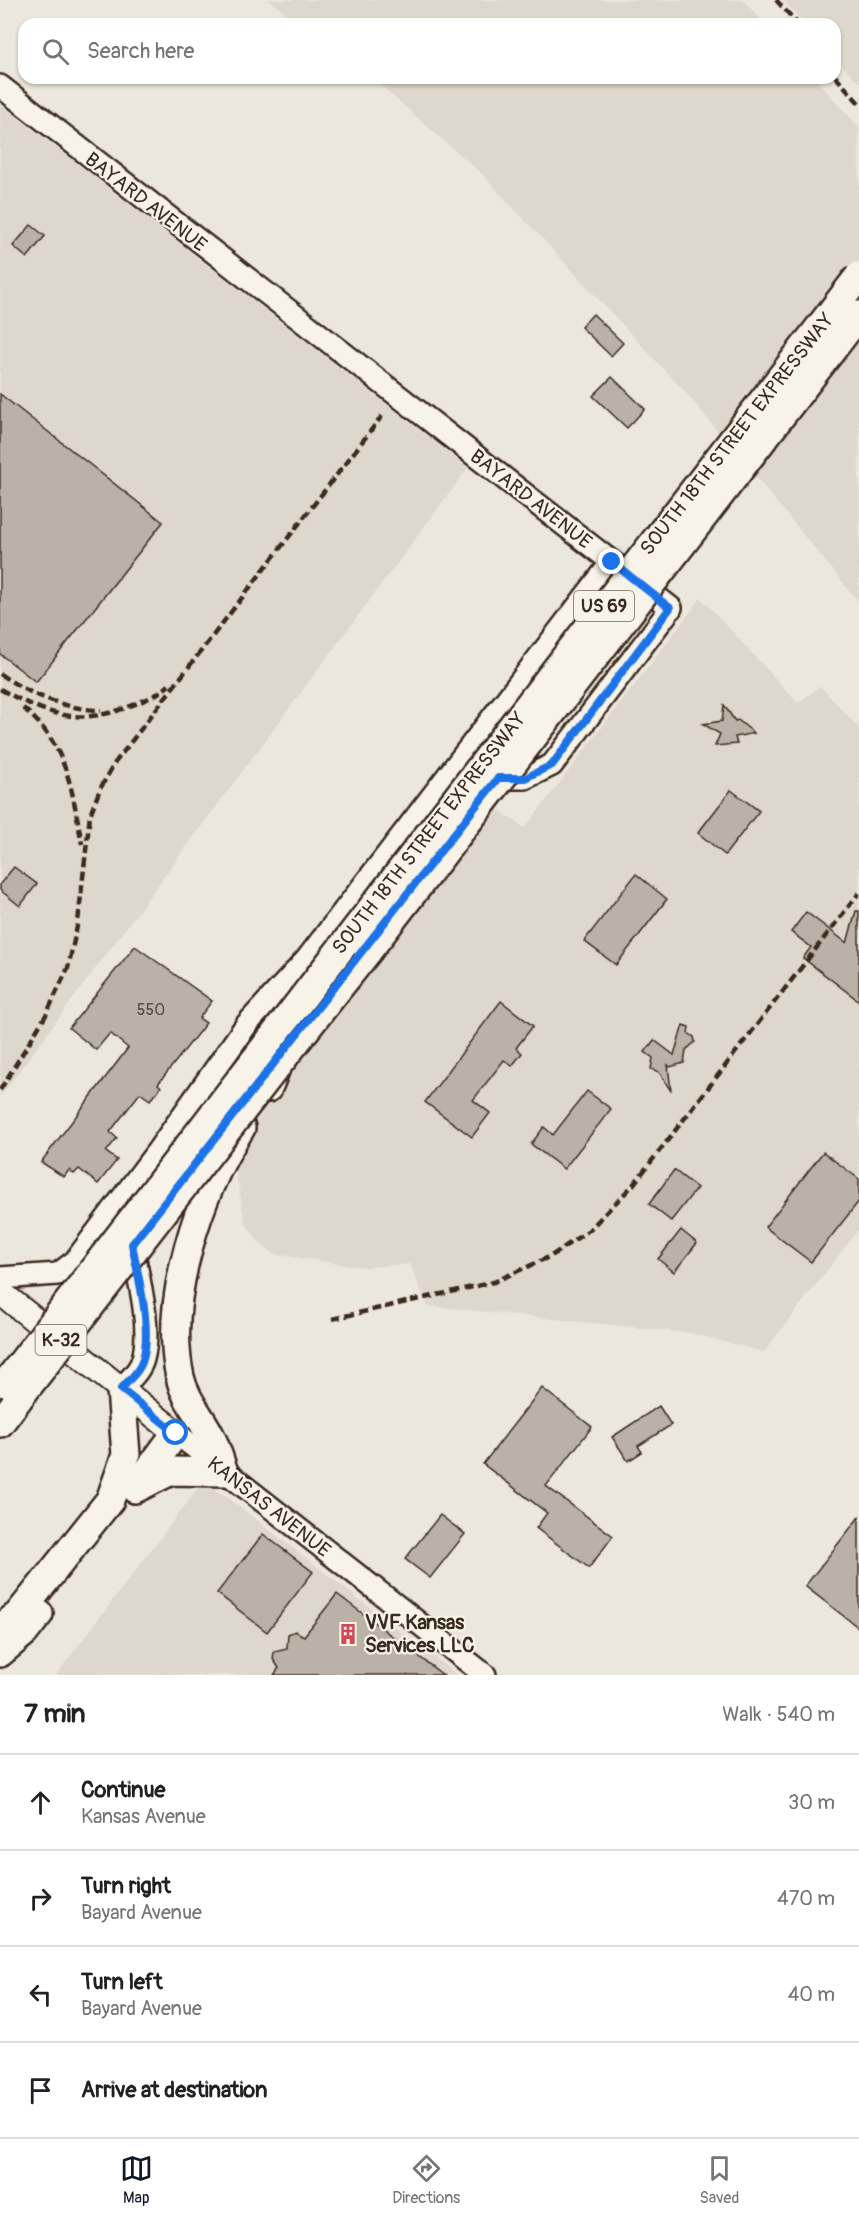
<!DOCTYPE html>
<meta charset="utf-8">
<style>
body{margin:0;font-family:Pangolin,sans-serif;background:#f2f2f2;color:#202124}
.stop{position:absolute;width:18px;height:18px;margin:-14px;border:4px solid #1a73e8;border-radius:50%;background:#fff}
.stop.end{background:#1a73e8;border-color:#fff;box-shadow:0 2px 6px #0008}
.list{margin:0;padding:0;list-style:none}
h2{display:flex;justify-content:space-between;align-items:center;height:78px;margin:0;padding:0 24px;font-size:26px}
h2 small{font-size:20px;font-weight:400;color:#757577}
.list li{display:grid;grid-template-columns:39px 1fr auto;gap:18px;align-items:center;box-sizing:border-box;height:96px;padding:0 24px;border-top:2px solid #e0e0e0}
.list b{display:block;font-size:22px;white-space:nowrap}
.list p{margin:0;font-size:20px;white-space:nowrap;color:#757577}
.list em{font-size:20px;font-style:normal;color:#757577}
.icon{flex:none;width:33px;height:33px;fill:none;stroke:currentColor;stroke-width:2;stroke-linecap:round;stroke-linejoin:round}
.map{position:relative;flex:none;width:859px;height:1675px;overflow:hidden}
.search{position:absolute;background:#fff;box-shadow:0 2px 4px #0004;left:18px;right:18px;top:18px;height:66px;display:flex;align-items:center;gap:15px;box-sizing:border-box;padding:0 21px;border-radius:18px;color:#757577;font-size:22px}
.sheet{height:462px;background:#fff}
nav{display:flex;justify-content:space-around;align-items:center;box-sizing:border-box;height:84px;border-top:2px solid #e0e0e0;background:#fff;font-size:16px;color:#757577}
nav a{display:grid;justify-items:center;gap:3px}
nav .on{color:#111827}
.map>svg:first-child{display:block}
</style>
<div class="map">
<svg width="859" height="1675" viewBox="0 0 859 1675">
<rect width="100%" height="100%" fill="#ece7dc"/>
<filter id="ink" filterUnits="userSpaceOnUse"><feTurbulence type="fractalNoise" baseFrequency=".0167" numOctaves="2"/><feDisplacementMap in="SourceGraphic" scale="12" xChannelSelector="R" yChannelSelector="G"/><feConvolveMatrix kernelMatrix="1 2 1 2 8 2 1 2 1" color-interpolation-filters="sRGB"/></filter>
<g filter="url(#ink)">
<!-- built -->
<g fill="#ddd7cc">
<polygon points="269,0 743,0 765,24 301,24"/>
<polygon points="783,0 859,0 859,83 835,57 835,24 805,24"/>
<polygon points="372,78 814,78 859,127 859,602 687,394 482,174"/>
<polygon points="0,104 468,468 0,1097"/>
<polygon points="701,598 798,703 820,686 859,728 859,1229 764,1352 690,1333 428,1306 410,1264 363,1267 273,1254 258,1241 245,1223 234,1161 265,1108 497,809 525,828"/>
<polygon points="202,1483 224,1495 457,1675 56,1675"/>
</g>
<!-- building -->
<g fill="#bab2a7" stroke="#3b2a1e" stroke-width="1.5">
<polygon points="31,225 45,236 27,258 13,246"/>
<polygon points="593,314 623,343 611,356 581,327"/>
<polygon points="612,377 645,409 627,428 593,396"/>
<polygon points="0,394 163,522 36,682 0,654"/>
<polygon points="724,705 735,721 738,720 754,733 735,737 737,744 715,746 720,734 703,724 722,721"/>
<polygon points="731,790 759,811 725,855 698,833"/>
<polygon points="14,867 37,884 20,906 0,890 0,884"/>
<polygon points="636,874 667,899 616,965 584,941"/>
<polygon points="856,911 859,911 859,1001 803,958 811,947 791,932 806,912 847,943"/>
<polygon points="135,946 212,1001 199,1018 206,1023 158,1084 161,1087 150,1100 140,1093 110,1132 117,1138 106,1152 117,1160 98,1184 79,1169 74,1174 69,1170 64,1177 41,1162 128,1048 110,1033 96,1050 69,1028"/>
<polygon points="501,1001 533,1026 516,1048 522,1053 512,1066 504,1060 473,1100 490,1113 472,1137 425,1102"/>
<polygon points="683,1025 689,1027 688,1033 694,1037 695,1042 686,1050 684,1063 670,1067 668,1065 671,1091 659,1072 651,1069 653,1058 645,1052 654,1040 674,1055"/>
<polygon points="587,1091 611,1109 564,1169 531,1144 544,1127 553,1135"/>
<polygon points="823,1152 859,1179 859,1201 811,1262 765,1227"/>
<polygon points="674,1170 697,1188 671,1221 649,1204"/>
<polygon points="681,1230 697,1243 674,1272 658,1259"/>
<polygon points="542,1388 592,1427 546,1486 613,1536 589,1568 536,1528 547,1513 483,1464"/>
<polygon points="659,1406 671,1425 638,1446 642,1452 628,1461 612,1437"/>
<polygon points="440,1515 465,1534 430,1578 405,1559"/>
<polygon points="859,1517 859,1628 805,1586"/>
<polygon points="263,1534 313,1572 267,1632 217,1593"/>
<polygon points="337,1594 443,1675 274,1675 279,1668 273,1659 274,1652 287,1649 288,1634 295,1631 304,1636"/>
</g>
<g fill="none" stroke-linecap="round" stroke-linejoin="round">
<defs>
<g id="secondary">
<polyline points="0,86 671,608 552,765 525,778 498,778 494,783"/>
<polyline points="0,1278 58,1274 75,1261 159,1149 247,1024 307,959 612,562"/>
<path d="M121 1389C129 1380 140 1371 143 1359 152 1326 138 1277 132 1244L134 1241"/>
<polyline points="176,1433 485,1675"/>
</g>
<polyline id="primary" points="0,1292 176,1433"/>
<g id="highway">
<polyline points="268,1088 277,1066 368,951"/>
<polyline points="0,1423 19,1398"/>
<polyline points="139,1483 176,1433"/>
<path d="M135 1489 171 1471 224 1472C219 1459 216 1445 209 1433 199 1414 185 1399 180 1377 163 1300 199 1192 241 1128"/>
<polyline points="0,1628 18,1615 110,1500 126,1455 121,1389"/>
<polyline points="0,1653 25,1632 39,1614"/>
</g>
</defs>
<!-- secondary casing -->
<use href="#secondary" stroke="#3b2a1e" stroke-width="26"/>
<!-- primary casing -->
<use href="#primary" stroke="#3b2a1e" stroke-width="28"/>
<!-- highway casing -->
<use href="#highway" stroke="#3b2a1e" stroke-width="32"/>
<!-- secondary -->
<use href="#secondary" stroke="#f7f3e8" stroke-width="21"/>
<!-- primary -->
<use href="#primary" stroke="#f7f3e8" stroke-width="24"/>
<!-- highway -->
<use href="#highway" stroke="#f7f3e8" stroke-width="27"/>
<!-- rail -->
<g stroke="#3b2a1e" stroke-width="4.5" stroke-dasharray="9 4.5" stroke-linecap="butt">
<polyline points="776,0 798,24"/>
<polyline points="835,76 859,103"/>
<path d="M0 674C28 694 67 710 101 710"/>
<path d="M0 689C47 715 80 727 133 705 147 699 158 695 169 685"/>
<path d="M23 708C68 745 72 791 82 844"/>
<polyline points="0,1090 46,1015 68,968 78,922 90,815 100,789 114,764 382,416"/>
<polyline points="332,1319 494,1282 551,1256 589,1230 633,1185 859,893"/>
</g>
<defs>
<g id="highway-bridge">
<polyline points="368,951 859,315"/>
<polyline points="6,1383 859,276"/>
<polyline points="19,1398 277,1066"/>
</g>
</defs>
<!-- highway-bridge casing -->
<use href="#highway-bridge" stroke="#3b2a1e" stroke-width="32" stroke-linecap="butt"/>
<!-- highway-bridge -->
<use href="#highway-bridge" stroke="#f7f3e8" stroke-width="27"/>
</g>
</g>
<g fill="none" stroke-linecap="round" stroke-linejoin="round" filter="url(#ink)">
<!-- route -->
<path stroke="#1a73e8" stroke-width="8" d="M176 1433 121 1389C129 1380 140 1371 143 1359 152 1326 138 1277 132 1244L498 778H525L552 765 670 608 612 562"/>
</g>
<!-- icons -->
<defs>
<symbol id="building-bare" viewBox="-9 -9 18 18"><path d="M-4-6H4V6H1V3H-1V6H-4ZM-2.5-4.3h1.7v1.8h-1.7ZM.8-4.3h1.7v1.8H.8ZM-2.5-1h1.7V.8h-1.7ZM.8-1h1.7V.8H.8Z" fill="#d1495b" stroke="#f7f3e8" stroke-width="2.5" paint-order="stroke"/></symbol>
</defs>
<g fill-rule="evenodd">
<use href="#building-bare" x="333" y="1619" width="30" height="30"/>
</g>
<g text-anchor="middle" dominant-baseline="central" stroke-width="4.5" stroke-linejoin="round" paint-order="stroke">
<!-- number labels -->
<g font-size="16" fill="#5b4c40">
<text x="151" y="1010">550</text>
</g>
<!-- shield labels -->
<g fill="#f7f3e8" stroke="#73665b" stroke-width="1.5">
<rect x="574" y="591" width="60" height="30" rx="4.5"/>
<rect x="35.5" y="1325" width="51" height="30" rx="4.5"/>
</g>
<g font-size="18" font-weight="bold" fill="#3b2a1e">
<text x="604" y="606">US 69</text>
<text x="61" y="1340">K-32</text>
</g>
<!-- street labels -->
<g font-size="20" fill="#3b2a1e" stroke="#f7f3e8">
<text transform="translate(146 202) rotate(38)">BAYARD AVENUE</text>
<text transform="translate(737 434) rotate(-52)">SOUTH 18TH STREET EXPRESSWAY</text>
<text transform="translate(531 499) rotate(38)">BAYARD AVENUE</text>
<text transform="translate(429 833) rotate(-52)">SOUTH 18TH STREET EXPRESSWAY</text>
<text transform="translate(269 1507) rotate(38)">KANSAS AVENUE</text>
</g>
<!-- poi labels -->
<g font-size="20" font-weight="bold" fill="#3b2a1e" stroke="#f7f3e8" text-anchor="start">
<text x="365" y="1622">VVF Kansas<tspan x="365" dy="23">Services LLC</tspan></text>
</g>
</g>
</svg>
<div class="stop" style="left:176px;top:1433px"></div>
<div class="stop end" style="left:612px;top:562px"></div>
<div class="search"><svg class="icon" aria-label="search" viewBox="0 0 24 24"><circle cx="10" cy="10" r="6"/><path d="M15 15l6 6"/></svg>Search here</div>
</div>
<section class="sheet">
<h2>7 min<small>Walk · 540 m</small></h2>
<ul class="list">
<li><svg class="icon" aria-label="ahead" viewBox="0 0 24 24"><path d="M12 20V5M6 11l6-6 6 6"/></svg><div><b>Continue</b><p>Kansas Avenue</p></div><em>30 m</em></li>
<li><svg class="icon" aria-label="right" viewBox="0 0 24 24"><path d="M7 20v-9h11M14 6l5 5-5 5"/></svg><div><b>Turn right</b><p>Bayard Avenue</p></div><em>470 m</em></li>
<li><svg class="icon" aria-label="left" viewBox="0 0 24 24"><path d="M17 20v-9H6M10 6l-5 5 5 5"/></svg><div><b>Turn left</b><p>Bayard Avenue</p></div><em>40 m</em></li>
<li><svg class="icon" aria-label="arrive" viewBox="0 0 24 24"><path d="M6 21V4h12l-3 4 3 4H6"/></svg><div><b>Arrive at destination</b></div></li>
</ul>
</section>
<nav>
<a class="on"><svg class="icon" aria-label="map" viewBox="0 0 24 24"><path d="M3 6l6-2 6 2 6-2v14l-6 2-6-2-6 2zM9 4v14M15 6v14"/></svg>Map</a>
<a><svg class="icon" aria-label="directions" viewBox="0 0 24 24"><path d="M12 3l9 9-9 9-9-9zM9 14v-3h6M13 9l2 2-2 2"/></svg>Directions</a>
<a><svg class="icon" aria-label="saved" viewBox="0 0 24 24"><path d="M7 4h10v16l-5-4-5 4z"/></svg>Saved</a>
</nav>
